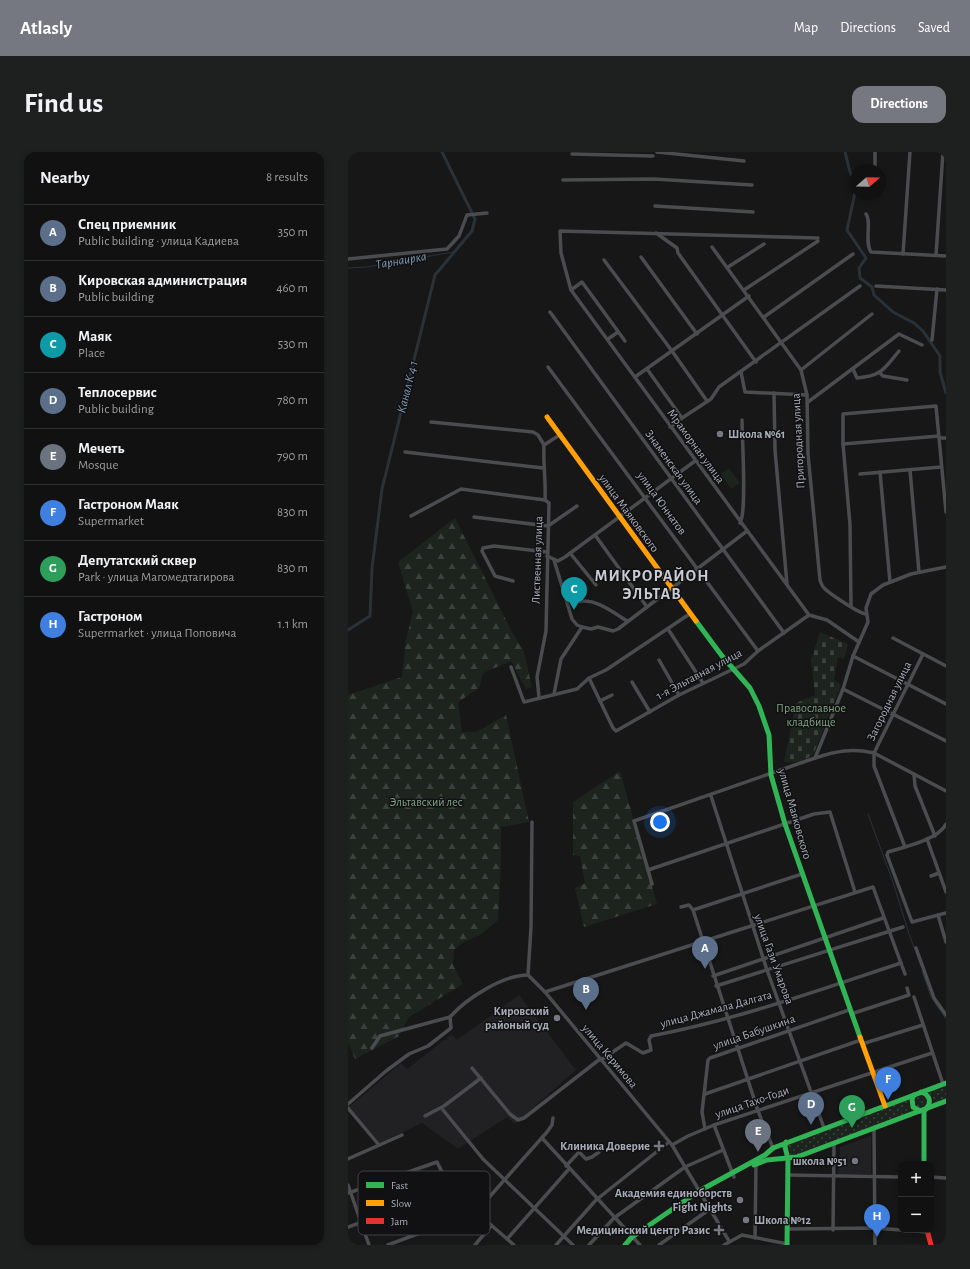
<!DOCTYPE html>
<meta charset="utf-8">
<style>
body{margin:0;font-family:"Alegreya Sans",sans-serif;background:#1e1f1f;color:#f1f3f6}
.controls{position:absolute;right:12px;bottom:12px;display:grid;overflow:hidden;border-radius:8px;box-shadow:0 2px 6px #0003}
.controls button{width:36px;height:36px;display:grid;place-items:center;padding:0;border:0;border-bottom:1px solid #303131;background:#111;color:#f1f3f6;font:20px sans-serif}
.compass{position:absolute;left:502px;top:12px;width:36px;height:36px;border-radius:50%;background:#111;box-shadow:0 2px 6px #0003;rotate:70deg}
.you{position:absolute;left:312px;top:670px;width:14px;height:14px;margin:-10px;border:3px solid #fff;border-radius:50%;background:#1a73e8;box-shadow:0 0 0 6px #1a73e833}
.badge{display:grid;place-items:center;width:26px;height:26px;border-radius:50%;background:#757880;color:#fff;font-size:13px;font-weight:700}
.pin{position:absolute;translate:-50% -33px;filter:drop-shadow(0 1px 2px #0008)}
.pin::after{content:'';position:absolute;top:21px;width:14px;height:12px;background:inherit;clip-path:polygon(0 0,100% 0,50% 100%)}
.list{margin:0;padding:0;list-style:none}
h2{display:flex;justify-content:space-between;align-items:center;height:52px;margin:0;padding:0 16px;font-size:17px}
h2 small{font-size:13px;font-weight:400;color:#9c9d9f}
.list li{display:grid;grid-template-columns:26px 1fr auto;gap:12px;align-items:center;box-sizing:border-box;height:56px;padding:0 16px;border-top:1px solid #303131}
.list b{display:block;font-size:15px;white-space:nowrap}
.list p{margin:0;font-size:13px;white-space:nowrap;color:#9c9d9f}
.list em{font-size:13px;font-style:normal;color:#9c9d9f}
.map{position:relative;flex:none;width:598px;height:1093px;overflow:hidden;border-radius:12px}
header{display:flex;align-items:center;gap:24px;box-sizing:border-box;height:56px;padding:0 20px;background:#757880;color:#fff}
header strong{font-size:19px}
nav{display:flex;gap:22px;margin-inline-start:auto;font-size:14px}
.intro{display:flex;align-items:center;justify-content:space-between;box-sizing:border-box;height:96px;padding:0 24px}
h1{margin:0;font-size:28px}
.button{padding:10px 18px;border-radius:12px;background:#757880;color:#fff;font-size:14px;font-weight:700}
main{display:flex;gap:24px;padding:0 24px}
aside{flex:1;background:#111;border-radius:12px;box-shadow:0 2px 6px #0003}
.map>svg:first-child{display:block}
</style>
<header>
<strong>Atlasly</strong>
<nav><a>Map</a><a>Directions</a><a>Saved</a></nav>
</header>
<div class="intro"><h1>Find us</h1><a class="button">Directions</a></div>
<main>
<aside>
<h2>Nearby<small>8 results</small></h2>
<ul class="list">
<li><span class="badge" style="background:#5c6f8a">A</span><div><b>Спец приемник</b><p>Public building · улица Кадиева</p></div><em>350 m</em></li>
<li><span class="badge" style="background:#5c6f8a">B</span><div><b>Кировская администрация</b><p>Public building</p></div><em>460 m</em></li>
<li><span class="badge" style="background:#0f9aa8">C</span><div><b>Маяк</b><p>Place</p></div><em>530 m</em></li>
<li><span class="badge" style="background:#5c6f8a">D</span><div><b>Теплосервис</b><p>Public building</p></div><em>780 m</em></li>
<li><span class="badge" style="background:#6b7280">E</span><div><b>Мечеть</b><p>Mosque</p></div><em>790 m</em></li>
<li><span class="badge" style="background:#3f7fe0">F</span><div><b>Гастроном Маяк</b><p>Supermarket</p></div><em>830 m</em></li>
<li><span class="badge" style="background:#2e9e5b">G</span><div><b>Депутатский сквер</b><p>Park · улица Магомедтагирова</p></div><em>830 m</em></li>
<li><span class="badge" style="background:#3f7fe0">H</span><div><b>Гастроном</b><p>Supermarket · улица Поповича</p></div><em>1.1 km</em></li>
</ul>
</aside>
<div class="map">
<svg width="598" height="1093" viewBox="0 0 598 1093">
<defs>
<pattern id="grass-dots" width="8" height="8" patternUnits="userSpaceOnUse"><rect width="8" height="8" fill="#1d241e"/><path d="M2 2h.1M6 6h.1" fill="none" stroke="#3b413d" stroke-width="1.8" stroke-linecap="round"/></pattern>
<pattern id="forest-firs" width="22" height="20" patternUnits="userSpaceOnUse"><rect width="22" height="20" fill="#1d241e"/><path d="M5 1l3.5 6h-7zM16 11l3.5 6h-7z" fill="#3b413d"/></pattern>
<pattern id="cemetery-stones" width="16" height="16" patternUnits="userSpaceOnUse"><rect width="16" height="16" fill="#1d241e"/><path d="M2 7V4a2 2 0 0 1 4 0v3zM10 15v-3a2 2 0 0 1 4 0v3z" fill="#3b413d"/></pattern>
</defs>
<rect width="100%" height="100%" fill="#171717"/>
<!-- built -->
<g fill="#212123">
<polygon points="171,843 228,918 167,972 159,965 110,997 74,971 32,991 1,955 53,911 59,917 104,882 109,888"/>
<polygon points="523,984 523,1022 490,1022 492,995"/>
</g>
<!-- grass -->
<g fill="url(#grass-dots)">
<polygon points="598,934 598,947 585,952 585,946 580,940"/>
<circle cx="573" cy="950" r="6"/>
<polygon points="562,947 561,954 567,960 446,1004 442,1003 439,995 441,991"/>
</g>
<!-- forest -->
<g fill="url(#forest-firs)">
<polygon points="107,366 166,484 175,497 184,535 178,537 163,509 135,521 131,536 110,550 114,580 128,580 158,563 181,670 153,675 153,713 150,768 132,783 116,790 106,798 105,813 115,832 61,865 51,884 7,907 0,890 0,543 54,525 58,487 65,460 50,410"/>
<polygon points="272,619 309,752 236,775 227,736 237,731 232,704 225,703 225,650"/>
</g>
<!-- cemetery -->
<path fill="url(#cemetery-stones)" d="M472 480 500 492 496 507 490 505 486 528 493 533 466 601C456 610 449 611 436 610L448 551 467 543 463 508Z"/>
<!-- pitch -->
<polygon fill="#1d241e" points="381,316 392,331 383,337 373,322"/>
<g fill="none" stroke-linecap="round" stroke-linejoin="round">
<!-- stream -->
<g stroke="#2a3239" stroke-width="1">
<polyline points="0,116 19,115 105,100"/>
<polyline points="520,662 545,730 561,782 573,814"/>
<polyline points="574,819 583,845 598,867"/>
</g>
<!-- canal -->
<g stroke="#2a3239" stroke-width="3">
<polyline points="497,0 502,20 508,32"/>
<polyline points="508,36 499,78 518,106 511,116 512,126 524,135 526,143 545,160 566,171 575,179 592,204 592,220 598,241"/>
<polyline points="0,478 22,464 24,416 34,337 87,123 124,79 127,67 94,0"/>
</g>
<!-- street -->
<g stroke="#4b4c50" stroke-width="3.5">
<polyline points="309,0 396,9"/>
<polyline points="224,2 305,4"/>
<polyline points="527,14 527,0"/>
<polyline points="215,28 306,27 404,33"/>
<polyline points="307,54 405,60"/>
<path d="M518 62C524 69 516 90 523 100L598 104"/>
<polyline points="308,81 329,96 330,101 408,210"/>
<polyline points="470,86 212,79 213,101 223,138 461,463 479,468 511,490"/>
<path d="M364 95 453 218 459 243 460 302 472 428C473 431 474 434 476 436 482 442 512 462 518 462"/>
<polyline points="555,102 562,0"/>
<polyline points="588,103 595,0"/>
<polyline points="293,105 349,182"/>
<polyline points="0,107 99,97 111,84 119,63 139,61"/>
<polyline points="256,108 324,199 359,249"/>
<polyline points="380,115 416,92"/>
<polyline points="528,134 598,138"/>
<polyline points="223,138 234,130 277,189"/>
<polyline points="396,138 470,89"/>
<polyline points="202,160 436,481"/>
<polyline points="416,165 505,102"/>
<polyline points="260,187 270,180"/>
<polyline points="584,188 589,137"/>
<polyline points="200,215 410,499"/>
<polyline points="299,217 334,266 322,275"/>
<path d="M505 217 509 226C534 224 536 217 551 199"/>
<polyline points="453,218 524,162"/>
<polyline points="393,220 397,240 459,243"/>
<polyline points="532,221 535,224 559,228"/>
<polyline points="287,225 401,144"/>
<polyline points="426,241 427,298 439,432"/>
<polyline points="460,250 551,182 574,193"/>
<polyline points="334,266 363,247 371,235 512,134"/>
<polyline points="83,270 185,280 190,283 196,293"/>
<polyline points="592,286 598,286"/>
<polyline points="495,292 591,284"/>
<polyline points="57,300 195,316"/>
<polyline points="562,318 571,420"/>
<polyline points="532,320 542,430"/>
<polyline points="512,322 593,315"/>
<polyline points="63,364 113,337 197,348"/>
<polyline points="126,365 200,374 229,354"/>
<path d="M392 371C399 361 394 284 394 268"/>
<polyline points="247,383 299,455"/>
<polyline points="222,401 248,433"/>
<polyline points="199,404 210,409 217,405 347,309"/>
<polyline points="206,408 224,467 229,473 234,475"/>
<polyline points="165,429 147,424 134,399 135,396 146,394 199,400"/>
<path d="M230 450C246 445 266 461 279 469"/>
<polyline points="503,453 502,373 495,292 495,262 588,254 598,360"/>
<polyline points="320,477 355,531"/>
<polyline points="545,486 598,514"/>
<polyline points="505,504 598,552"/>
<polyline points="311,508 331,543"/>
<polyline points="163,515 176,550 229,537 241,526 258,518 343,461"/>
<polyline points="241,526 265,576 268,579 331,543 396,512 410,499 461,463"/>
<polyline points="284,530 302,560"/>
<polyline points="495,537 598,589"/>
<polyline points="206,542 213,507 234,475 243,477 250,475 265,479 270,477 399,379"/>
<path d="M191 545 189 525 198 479 201 351 197 348C198 329 195 312 196 293L213 282"/>
<polyline points="252,549 264,543"/>
<path d="M467 606C489 599 503 596 526 601L598 639"/>
<polyline points="566,622 567,634 587,684"/>
<polyline points="363,644 419,818 476,976"/>
<polyline points="184,670 183,775 180,823 197,840 324,993 381,1089"/>
<path d="M598 672C590 688 556 695 540 700L539 703 564 770 598 761"/>
<polyline points="579,687 598,740"/>
<polyline points="557,695 526,614 526,601 575,502"/>
<polyline points="300,718 466,662 482,660 507,740"/>
<polyline points="583,724 591,721"/>
<polyline points="304,732 286,669 467,606 495,537 505,504 520,470 518,456 523,442 535,433 563,422 598,415"/>
<polyline points="333,755 341,753 345,758 454,722"/>
<polyline points="345,758 410,959 425,996"/>
<polyline points="590,763 598,790"/>
<polyline points="568,796 586,846 598,863"/>
<polyline points="365,824 535,766"/>
<polyline points="368,834 555,775"/>
<polyline points="197,840 525,735 557,822"/>
<polyline points="566,845 595,932"/>
<polyline points="503,862 561,843 559,836"/>
<polyline points="514,892 575,873"/>
<polyline points="24,896 32,884 102,865"/>
<path d="M253 908 278 891 295 901 303 898 301 888 303 884C388 868 471 838 553 811"/>
<polyline points="124,916 162,962 170,968 176,966 252,907"/>
<polyline points="357,942 513,888"/>
<path d="M0 952 38 919 61 902 80 894 103 876 102 865C119 846 155 823 180 823"/>
<polyline points="0,956 31,993"/>
<polyline points="95,958 135,1007 225,1093"/>
<polyline points="77,964 96,954 133,926"/>
<polyline points="366,973 386,1025"/>
<polyline points="357,977 354,960 360,908 362,906 501,858"/>
<polyline points="526,977 527,1093"/>
<polyline points="194,986 292,1093"/>
<polyline points="324,993 340,984 366,973 584,901"/>
<polyline points="0,1007 54,983"/>
<polyline points="218,1014 231,1000 238,1007 244,1005 251,1000"/>
<polyline points="440,1023 553,1025"/>
<polyline points="583,1025 598,1026"/>
<polyline points="0,1033 21,1093"/>
<polyline points="0,1041 89,1010 103,1038 166,1093"/>
<polyline points="0,1075 103,1038"/>
<polyline points="439,1077 527,1076 579,1080"/>
<polyline points="485,1078 486,992"/>
<polyline points="407,1086 408,1012"/>
<polyline points="159,1087 221,1017"/>
<polyline points="40,1093 128,1060 199,980 204,973 205,966"/>
<polyline points="127,1093 143,1074"/>
<polyline points="208,1093 248,1048 321,990"/>
<polyline points="241,1093 266,1066 337,1015 375,998"/>
<polyline points="311,1093 362,1057"/>
<polyline points="376,1093 394,1083 440,1092"/>
</g>
<!-- fast -->
<g stroke="#30b455" stroke-width="5">
<polyline points="348,469 374,504 402,536 411,554 421,583 423,623 437,672 512,885"/>
<path d="M573 940C582 943 584 950 578 957"/>
<polyline points="566,943 564,947 565,955 572,959"/>
<polyline points="576,958 576,1012"/>
<polyline points="438,990 437,995 440,1007 439,1093"/>
<polyline points="406,1013 419,1008 449,1005 598,949"/>
<polyline points="277,1093 284,1085 351,1039 417,1003 425,996 598,931"/>
</g>
<!-- slow -->
<g stroke="#ff9f0a" stroke-width="5">
<polyline points="199,265 348,469"/>
<polyline points="512,885 537,954"/>
</g>
<!-- jam -->
<polyline stroke="#e5322d" stroke-width="5" points="579,1078 583,1093"/>
</g>
<!-- markers -->
<g fill="#757880" stroke="#111113" stroke-width="1.5">
<circle cx="372" cy="282" r="4"/>
<circle cx="209" cy="866" r="4"/>
<path d="M309 988h4v4h4v4h-4v4h-4v-4h-4v-4h4z"/>
<circle cx="507" cy="1009" r="4"/>
<circle cx="392" cy="1048" r="4"/>
<circle cx="398" cy="1068" r="4"/>
<path d="M369 1072h4v4h4v4h-4v4h-4v-4h-4v-4h4z"/>
</g>
<g text-anchor="middle" dominant-baseline="central" stroke-width="3" stroke-linejoin="round" paint-order="stroke">
<!-- poi labels -->
<g font-size="12" font-weight="bold" fill="#a8adb8" stroke="#111113" text-anchor="end">
<text x="380" y="282" text-anchor="start">Школа №61</text>
<text x="201" y="859">Кировский<tspan x="201" dy="14">районый суд</tspan></text>
<text x="302" y="994">Клиника Доверие</text>
<text x="499" y="1009">школа №51</text>
<text x="384" y="1041">Академия единоборств<tspan x="384" dy="14">Fight Nights</tspan></text>
<text x="406" y="1068" text-anchor="start">Школа №12</text>
<text x="362" y="1078">Медицинский центр Разис</text>
</g>
<!-- street labels -->
<g font-size="12" fill="#a8adb8" stroke="#111113">
<text transform="translate(450 289) rotate(-93)">Пригородная улица</text>
<text transform="translate(348 294) rotate(54)">Мраморная улица</text>
<text transform="translate(326 315) rotate(54)">Знаменская улица</text>
<text transform="translate(314 351) rotate(54)">улица Юннатов</text>
<text transform="translate(281 361) rotate(54)">улица Маяковского</text>
<text transform="translate(189 408) rotate(-88)">Лиственная улица</text>
<text transform="translate(351 522) rotate(-28)">1-я Эльтавная улица</text>
<text transform="translate(541 549) rotate(-64)">Загородная улица</text>
<text transform="translate(447 662) rotate(74)">улица Маяковского</text>
<text transform="translate(426 807) rotate(70)">улица Гази Умарова</text>
<text transform="translate(368 857) rotate(-15)">улица Джамала Далгата</text>
<text transform="translate(406 880) rotate(-19)">улица Бабушкина</text>
<text transform="translate(262 904) rotate(50)">улица Керимова</text>
<text transform="translate(404 950) rotate(-19)">улица Тахо-Годи</text>
</g>
<!-- park labels -->
<g font-size="12" fill="#7fa381" stroke="#111113">
<text x="463" y="556">Православное<tspan x="463" dy="14">кладбище</tspan></text>
<text x="78" y="650">Эльтавский лес</text>
</g>
<!-- water labels -->
<g font-size="13" font-style="italic" fill="#7f9bb3" stroke="#111113">
<text transform="translate(53 109) rotate(-10)">Тарнаирка</text>
<text transform="translate(60 235) rotate(-76)">Канал К 4 1</text>
</g>
<!-- district labels -->
<g font-size="16" font-weight="bold" letter-spacing="1" fill="#c9ccd4" stroke="#111113">
<text x="304" y="424">МИКРОРАЙОН<tspan x="304" dy="18">ЭЛЬТАВ</tspan></text>
</g>
</g>
<!-- legend -->
<rect x="10" y="1019" width="132" height="64" rx="6" fill="#111113" stroke="#3e4045" stroke-width="1"/>
<rect x="18" y="1030" width="18" height="6" fill="#30b455"/>
<rect x="18" y="1048" width="18" height="6" fill="#ff9f0a"/>
<rect x="18" y="1066" width="18" height="6" fill="#e5322d"/>
<g font-size="11" fill="#a8adb8">
<text x="43" y="1037">Fast</text>
<text x="43" y="1055">Slow</text>
<text x="43" y="1073">Jam</text>
</g>
</svg>
<div class="controls">
<button>+</button>
<button>−</button>
</div>
<svg class="compass" viewBox="-18 -18 36 36"><path d="M0-13l5 13h-10z" fill="#e53935"/><path d="M0 13l5-13h-10z" fill="#9c9d9f"/></svg>
<div class="you"></div>
<div class="pin badge" style="left:357px;top:817px;background:#5c6f8a">A</div>
<div class="pin badge" style="left:238px;top:858px;background:#5c6f8a">B</div>
<div class="pin badge" style="left:226px;top:458px;background:#0f9aa8">C</div>
<div class="pin badge" style="left:463px;top:973px;background:#5c6f8a">D</div>
<div class="pin badge" style="left:410px;top:1000px;background:#6b7280">E</div>
<div class="pin badge" style="left:540px;top:948px;background:#3f7fe0">F</div>
<div class="pin badge" style="left:504px;top:976px;background:#2e9e5b">G</div>
<div class="pin badge" style="left:529px;top:1085px;background:#3f7fe0">H</div>
</div>
</main>
